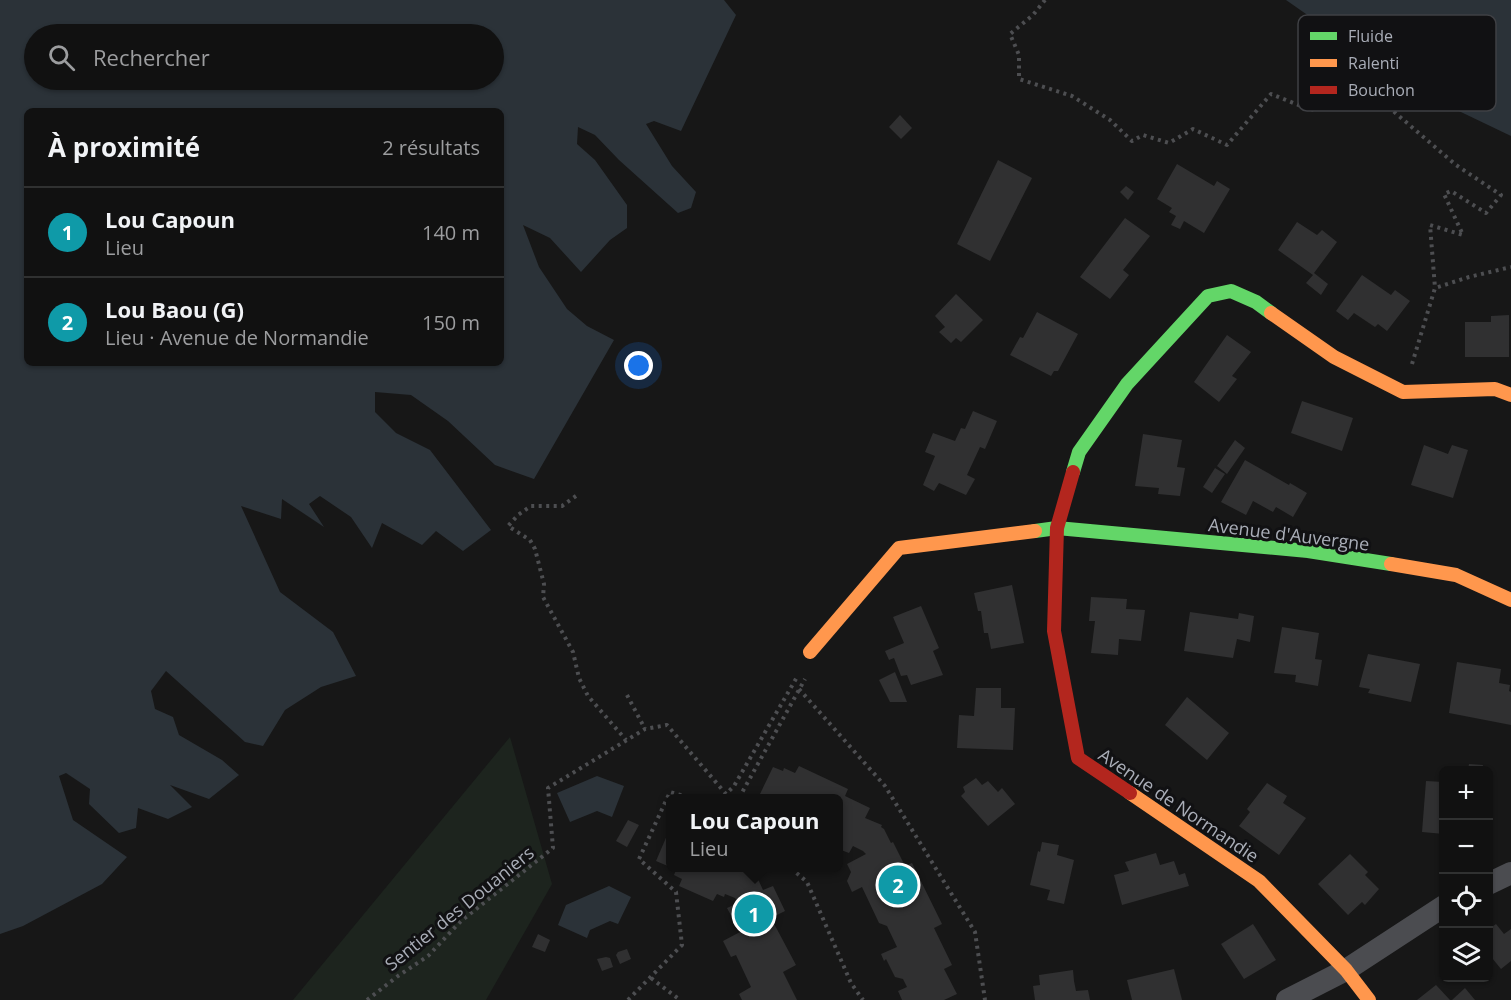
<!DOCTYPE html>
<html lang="fr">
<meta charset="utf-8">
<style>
body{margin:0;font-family:"Open Sans",sans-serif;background:#1e1f1f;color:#f1f3f6}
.controls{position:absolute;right:18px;bottom:18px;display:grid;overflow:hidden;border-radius:9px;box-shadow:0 2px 4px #0004}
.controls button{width:54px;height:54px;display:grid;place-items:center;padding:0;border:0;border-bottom:2px solid #303131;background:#111;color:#f1f3f6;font:30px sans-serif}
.you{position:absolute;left:639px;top:366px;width:21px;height:21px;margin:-15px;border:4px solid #fff;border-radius:50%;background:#1a73e8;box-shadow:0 0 0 9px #1a73e833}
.badge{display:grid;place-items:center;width:39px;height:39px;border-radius:50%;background:#ea580c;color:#fff;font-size:20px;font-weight:700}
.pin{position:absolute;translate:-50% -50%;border:3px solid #fff;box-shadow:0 2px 6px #0006}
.popup{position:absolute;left:666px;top:794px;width:177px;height:78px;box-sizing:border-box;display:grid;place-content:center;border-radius:9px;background:#111;filter:drop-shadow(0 2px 4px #0005);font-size:20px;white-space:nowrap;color:#9c9d9f}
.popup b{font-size:22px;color:#f1f3f6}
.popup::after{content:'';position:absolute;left:50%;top:100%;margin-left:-12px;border:12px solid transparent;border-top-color:#111}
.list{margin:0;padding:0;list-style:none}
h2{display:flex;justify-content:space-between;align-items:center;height:78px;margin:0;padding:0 24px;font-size:26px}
h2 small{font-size:20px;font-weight:400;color:#9c9d9f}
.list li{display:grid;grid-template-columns:39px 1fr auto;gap:18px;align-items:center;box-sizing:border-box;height:90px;padding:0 24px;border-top:2px solid #303131}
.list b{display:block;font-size:22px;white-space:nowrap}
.list p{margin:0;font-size:20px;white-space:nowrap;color:#9c9d9f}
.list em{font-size:20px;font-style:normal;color:#9c9d9f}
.icon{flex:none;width:33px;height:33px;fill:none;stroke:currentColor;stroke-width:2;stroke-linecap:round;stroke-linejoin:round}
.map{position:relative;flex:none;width:1511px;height:1000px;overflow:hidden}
.search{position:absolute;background:#111;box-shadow:0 2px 4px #0004;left:24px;top:24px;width:480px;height:66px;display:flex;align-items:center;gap:15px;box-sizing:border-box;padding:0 21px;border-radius:33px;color:#9c9d9f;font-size:22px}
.panel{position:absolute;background:#111;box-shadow:0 2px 4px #0004;left:24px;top:108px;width:480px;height:258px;border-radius:9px}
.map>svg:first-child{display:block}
</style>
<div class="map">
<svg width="1511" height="1000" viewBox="0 0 1511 1000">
<rect width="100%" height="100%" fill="#171717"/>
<!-- green -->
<polygon fill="#1d241e" points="510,737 552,884 486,1000 293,1000"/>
<!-- water -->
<g fill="#2b3238" fill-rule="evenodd">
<path d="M0 0H724L736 15 681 131 654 121 646 124 672 166 696 192 691 208 678 213 619 160 595 135 578 127 577 144 595 160 627 205V228L610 240 581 272 550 238 523 225 539 267 567 309 587 326 614 340 534 479 495 465 448 421 411 395 375 392V412L396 433 430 450 491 530 463 551 436 531 422 545 382 523 372 548 351 517 320 496 309 504 324 527 282 499 281 519 241 506 280 592 333 632 356 676 321 687 285 710 263 746 245 742 166 671 151 691 155 709 173 717 179 735 222 760 239 775 209 799 170 785 192 807 168 819 138 808 136 828 119 833 89 804 90 789 66 773 59 776 73 820 127 857 102 884 23 926 0 934ZM494 34V80H34V34ZM27 111H501V363H27Z"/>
<polygon points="1286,0 1511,0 1511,136 1415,90"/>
<polygon points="597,776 624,786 612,817 597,811 570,822 557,793"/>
<polygon points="609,886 631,897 618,924 610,921 590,930 587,938 558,925 566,905"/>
</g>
<!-- building -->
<g fill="#303031">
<polygon points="900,115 912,128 901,139 889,127"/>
<polygon points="998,160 1032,178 990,261 957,244"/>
<polygon points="1177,164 1214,186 1217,181 1230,189 1204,233 1184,221 1180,229 1171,225 1176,216 1169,212 1172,208 1157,199"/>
<polygon points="1126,186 1134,192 1128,200 1120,192"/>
<polygon points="1125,218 1150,236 1123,270 1129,275 1110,299 1080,277"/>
<polygon points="1297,222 1317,235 1322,230 1337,242 1314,273 1328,284 1321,295 1306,283 1313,275 1278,250"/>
<polygon points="1362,275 1391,295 1395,290 1410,301 1387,331 1378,324 1375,327 1354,313 1348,320 1336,311"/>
<polygon points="956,294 983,320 961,342 956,338 951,343 939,332 945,327 935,316"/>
<polygon points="1037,312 1078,334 1058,371 1054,371 1051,376 1010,355 1020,337 1023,338"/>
<polygon points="1509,315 1509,357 1465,357 1465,322 1491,322 1491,316"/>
<polygon points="1227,335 1251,352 1232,376 1237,379 1219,402 1194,382"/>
<polygon points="1302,401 1353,418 1342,451 1291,433"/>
<polygon points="973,411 997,421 985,449 980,447 967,475 975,479 966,495 939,483 934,491 923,485 935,456 925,452 933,433 955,441 961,428 965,429"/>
<polygon points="1143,434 1182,440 1177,467 1185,468 1180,496 1158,494 1159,488 1135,486"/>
<polygon points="1235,440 1245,448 1227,474 1217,466"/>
<polygon points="1424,445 1448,454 1452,445 1468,450 1453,498 1411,485"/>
<polygon points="1245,460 1289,485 1290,483 1307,493 1293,517 1276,507 1273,512 1253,501 1246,515 1221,502"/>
<polygon points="1215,468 1225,474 1212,493 1203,487"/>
<polygon points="1012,585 1024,643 991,649 988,633 984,633 981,611 978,611 974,593"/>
<polygon points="1091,597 1127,599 1126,609 1145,610 1141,641 1119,639 1118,655 1091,653 1095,621 1089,621"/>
<polygon points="921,606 939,648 933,651 943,675 911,685 907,675 901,676 894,658 889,660 885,651 904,643 893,617"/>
<polygon points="1190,612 1238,619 1239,613 1254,616 1250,642 1237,639 1233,658 1184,651"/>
<polygon points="1282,627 1319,633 1315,659 1322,660 1318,686 1295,682 1296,675 1274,673"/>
<polygon points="1368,654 1420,664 1411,702 1368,693 1370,689 1359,687"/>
<polygon points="1457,662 1501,669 1499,683 1510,685 1509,691 1511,692 1511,725 1449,713"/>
<polygon points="895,672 907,702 890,702 879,680"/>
<polygon points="976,688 1001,688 1001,708 1015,708 1013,750 957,748 959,715 974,716"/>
<polygon points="1187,697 1229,733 1207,760 1165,725"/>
<polygon points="1469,764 1483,765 1482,770 1468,770"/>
<polygon points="799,766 848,789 845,796 870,808 865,818 882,825 881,827 884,829 891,843 893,842 905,866 912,863 942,924 934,928 952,965 944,969 957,994 944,1000 902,1000 898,991 907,987 903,979 895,977 886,959 884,961 881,954 897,947 887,926 879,923 862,887 852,892 847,881 851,872 847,864 866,854 863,851 853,846 849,853 841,850 838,851 838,798 770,798 760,794 773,767 783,771 784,768 795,773"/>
<polygon points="976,778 982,785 988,781 998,792 1002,788 1015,804 988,826 961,796 965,792 963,787"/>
<polygon points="1426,781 1444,782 1444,834 1422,832"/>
<polygon points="1267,783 1287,796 1283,803 1306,818 1279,855 1239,826 1250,812 1247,809"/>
<polygon points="628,820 639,825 627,847 616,841"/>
<polygon points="668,833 670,834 670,867 656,861"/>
<polygon points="1042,842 1059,845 1057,855 1074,860 1064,904 1047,900 1050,890 1030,885 1038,851 1040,852"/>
<polygon points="1156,853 1160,865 1174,861 1179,875 1185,873 1189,886 1122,905 1114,875 1129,871 1125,862"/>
<polygon points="1350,854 1368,872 1365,875 1379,889 1365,905 1362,902 1348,915 1318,884"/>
<polygon points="671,868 742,868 754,873 753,876 757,877 763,890 773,886 785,911 771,918 796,965 783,972 797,1000 742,1000 739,994 751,987 736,955 731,957 723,941 740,932 727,908 738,903 735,898 725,894 724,897 717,894 713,901 679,886 682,879 674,875 676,870"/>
<polygon points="1253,924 1276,960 1244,979 1221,944"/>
<polygon points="1496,924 1504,934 1511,929 1511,961 1501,969 1488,953 1488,930"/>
<polygon points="538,934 550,940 545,952 532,947"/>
<polygon points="627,949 631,959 620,964 616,955 618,952"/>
<polygon points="606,957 610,958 613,967 602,971 597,959"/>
<polygon points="1174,969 1182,1000 1132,1000 1127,980"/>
<polygon points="1073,970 1074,981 1076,991 1088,990 1090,1000 1035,1000 1033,986 1040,985 1039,975"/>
<polygon points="1436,985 1450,1000 1417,1000"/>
<polygon points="1465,988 1475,1000 1452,1000"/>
</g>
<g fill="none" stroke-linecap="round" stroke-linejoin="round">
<!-- path -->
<g stroke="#4d4e51" stroke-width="4" stroke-dasharray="3 4.5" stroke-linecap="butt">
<polyline points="1045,0 1033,15 1010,34 1019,55 1019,79 1072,96 1110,120 1132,141 1143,135 1169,143 1193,129 1227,145 1271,94 1311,110 1340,99 1364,86 1456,165 1501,195 1486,213 1451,191 1444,194 1463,235 1430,225 1435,288"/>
<polyline points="1412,364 1435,288 1469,277 1511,267"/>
<polyline points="576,496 562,506 531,506 518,515 508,526 530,540 535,549 544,584 543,597 573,652 579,678 588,696 626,740"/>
<polyline points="799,689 885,786 975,932 985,1000"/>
<polyline points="627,695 645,729"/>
<polyline points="739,798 805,679"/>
<polyline points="791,868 807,882 851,983 863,1000"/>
<polyline points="651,978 680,1000"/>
<polyline points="367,1000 398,976 428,956 461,921 553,848 548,788 645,729 667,725 726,794 734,786 797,677"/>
<polyline points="628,1000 682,945 676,892 639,859 670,792 691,798"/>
</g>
<!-- street -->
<g stroke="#4b4c50" stroke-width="22">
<polyline points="1488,884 1511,873"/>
<polyline points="1287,1000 1346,970 1444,906"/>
</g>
<!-- fast -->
<g stroke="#63d668" stroke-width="14">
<polyline points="1073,472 1079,452 1127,384 1208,296 1231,291 1256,302 1271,313"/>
<polyline points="1035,531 1057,528 1308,551 1391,564"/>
</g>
<!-- slow -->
<g stroke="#ff974d" stroke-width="14">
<polyline points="1271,313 1334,357 1403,392 1495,389 1511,395"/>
<polyline points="1391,564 1456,575 1511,600"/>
<polyline points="810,652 899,548 1035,531"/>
<polyline points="1130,793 1259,881 1346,970 1369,1000"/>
</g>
<!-- jam -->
<polyline stroke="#b3261e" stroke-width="14" points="1073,472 1057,528 1054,631 1078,758 1130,793"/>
</g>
<g text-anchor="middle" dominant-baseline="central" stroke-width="6" stroke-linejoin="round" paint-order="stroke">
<!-- street labels -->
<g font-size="18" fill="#a9adb7" stroke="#111113">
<text transform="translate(1289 534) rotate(7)">Avenue d'Auvergne</text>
<text transform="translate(1179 805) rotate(34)">Avenue de Normandie</text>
<text transform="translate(459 908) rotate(-39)">Sentier des Douaniers</text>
</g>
</g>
<!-- legend -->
<rect x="1298" y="15" width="198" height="96" rx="9" fill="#111113" stroke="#3f4044" stroke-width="1.5"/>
<rect x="1310" y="32" width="27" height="8" fill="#63d668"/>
<rect x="1310" y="59" width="27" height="8" fill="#ff974d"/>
<rect x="1310" y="86" width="27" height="8" fill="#b3261e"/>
<g font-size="16" fill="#a9adb7">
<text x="1348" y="42">Fluide</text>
<text x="1348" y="69">Ralenti</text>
<text x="1348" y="96">Bouchon</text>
</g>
</svg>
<div class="controls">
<button>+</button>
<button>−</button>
<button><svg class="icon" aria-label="locate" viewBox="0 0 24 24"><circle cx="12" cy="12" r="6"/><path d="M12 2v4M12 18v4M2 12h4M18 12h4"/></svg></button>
<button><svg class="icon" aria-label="layers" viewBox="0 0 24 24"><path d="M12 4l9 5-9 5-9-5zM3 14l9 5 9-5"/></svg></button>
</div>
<div class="you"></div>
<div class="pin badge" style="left:754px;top:914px;background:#0f9aa8">1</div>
<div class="popup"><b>Lou Capoun</b>Lieu</div>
<div class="pin badge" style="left:898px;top:885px;background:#0f9aa8">2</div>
<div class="search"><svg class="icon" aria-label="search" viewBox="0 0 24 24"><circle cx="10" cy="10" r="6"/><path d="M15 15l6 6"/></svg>Rechercher</div>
<section class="panel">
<h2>À proximité<small>2 résultats</small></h2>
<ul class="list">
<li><span class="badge" style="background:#0f9aa8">1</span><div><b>Lou Capoun</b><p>Lieu</p></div><em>140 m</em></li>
<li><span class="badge" style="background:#0f9aa8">2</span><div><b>Lou Baou (G)</b><p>Lieu · Avenue de Normandie</p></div><em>150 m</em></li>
</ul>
</section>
</div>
